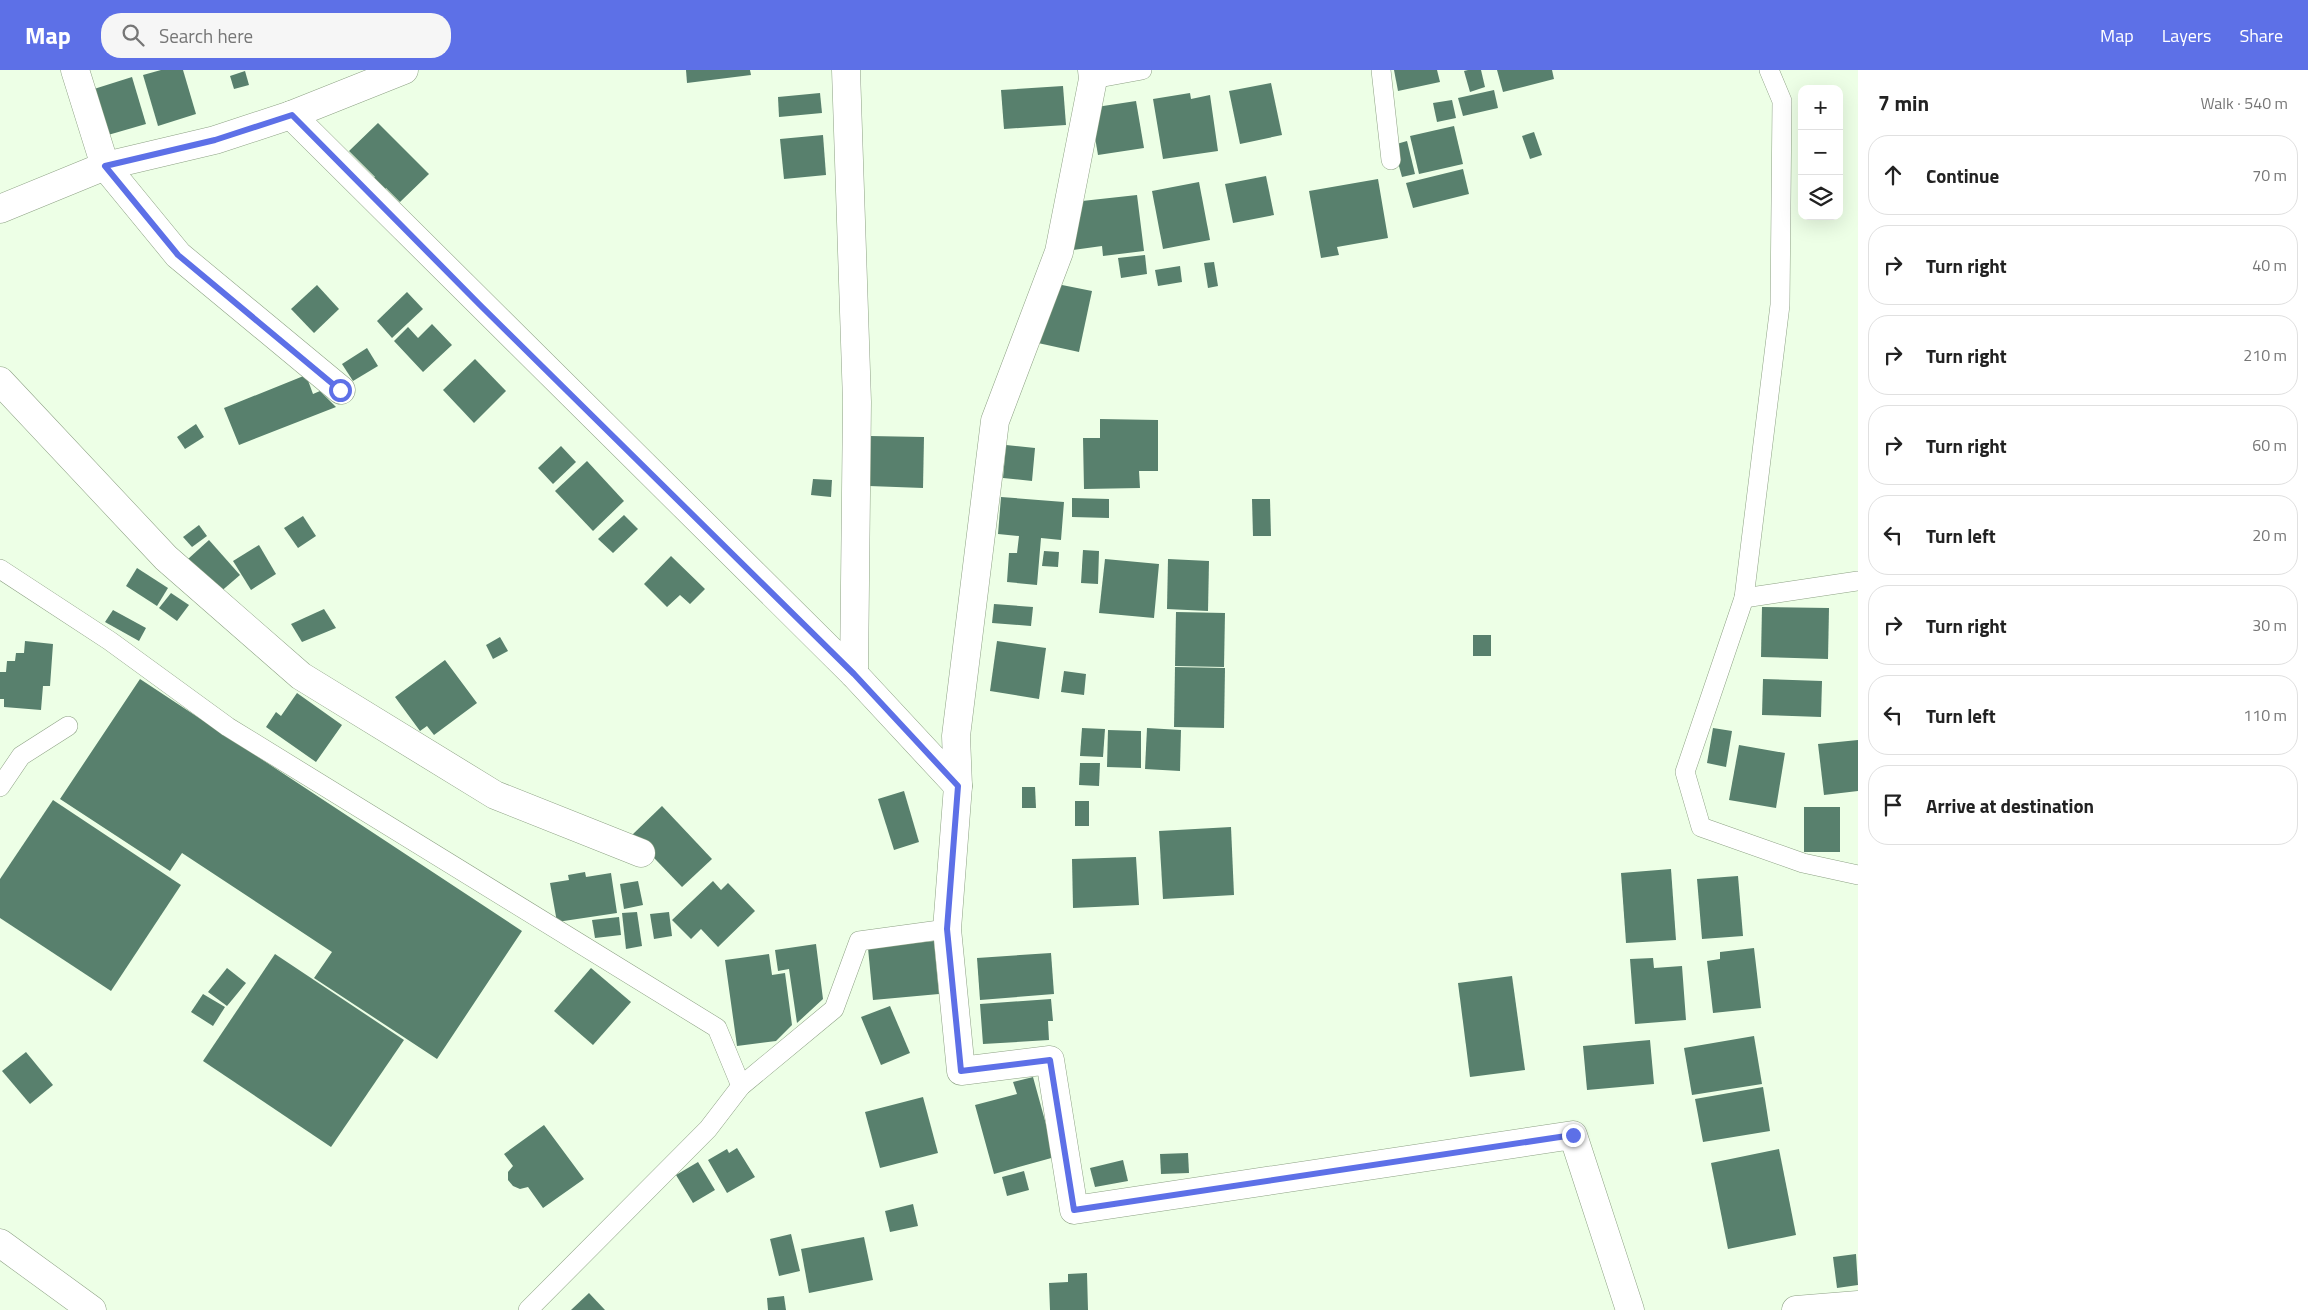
<!DOCTYPE html>
<meta charset="utf-8">
<style>
body{margin:0;font-family:"Titillium Web",sans-serif;background:#f6f6f6;color:#222}
.controls{position:absolute;right:15px;top:15px;display:grid;overflow:hidden;border-radius:10px;box-shadow:0 5px 20px #0002}
.controls button{width:45px;height:45px;display:grid;place-items:center;padding:0;border:0;border-bottom:1px solid #e0e0e0;background:#fff;color:#222;font:25px sans-serif}
.stop{position:absolute;width:15px;height:15px;margin:-11px;border:4px solid #5d70e7;border-radius:50%;background:#fff}
.stop.end{background:#5d70e7;border-color:#fff;box-shadow:0 1px 5px #0008}
.list{margin:0;padding:0;list-style:none}
h2{display:flex;justify-content:space-between;align-items:center;height:65px;margin:0;padding:0 20px;font-size:21px}
h2 small{font-size:16px;font-weight:400;color:#767676}
.list li{display:grid;grid-template-columns:32px 1fr auto;gap:15px;align-items:center;box-sizing:border-box;height:80px;margin:0 10px 10px;padding:0 10px;border:1px solid #e0e0e0;border-radius:20px}
.list b{display:block;font-size:19px;white-space:nowrap}
.list em{font-size:16px;font-style:normal;color:#767676}
.icon{flex:none;width:28px;height:28px;fill:none;stroke:currentColor;stroke-width:2;stroke-linecap:round;stroke-linejoin:round}
.map{position:relative;flex:none;width:1858px;height:1240px;overflow:hidden}
header{display:flex;align-items:center;gap:30px;box-sizing:border-box;height:70px;padding:0 25px;background:#5d70e7;color:#fff}
header strong{font-size:24px}
nav{display:flex;gap:28px;margin-inline-start:auto;font-size:18px}
.search{width:350px;height:45px;background:#f6f6f6;display:flex;align-items:center;gap:12px;box-sizing:border-box;padding:0 18px;border-radius:20px;color:#767676;font-size:19px}
main{display:flex}
aside{flex:1;background:#fff}
.map>svg:first-child{display:block}
</style>
<header>
<strong>Map</strong>
<div class="search"><svg class="icon" aria-label="search" viewBox="0 0 24 24"><circle cx="10" cy="10" r="6"/><path d="M15 15l6 6"/></svg>Search here</div>
<nav><a>Map</a><a>Layers</a><a>Share</a></nav>
</header>
<main>
<div class="map">
<svg width="1858" height="1240" viewBox="0 0 1858 1240">
<rect width="100%" height="100%" fill="#edffe6"/>
<!-- building -->
<g fill="#58806d">
<polygon points="161,0 183,0 196,44 158,56 143,5"/>
<polygon points="686,0 750,0 751,5 687,13"/>
<polygon points="1394,0 1437,0 1440,12 1398,21"/>
<polygon points="1468,0 1481,0 1485,17 1470,22 1464,1"/>
<polygon points="1497,0 1552,0 1554,9 1503,22"/>
<polygon points="245,1 249,15 234,19 230,6"/>
<polygon points="132,7 146,54 108,65 94,19"/>
<polygon points="1271,13 1282,65 1240,74 1229,21"/>
<polygon points="1063,16 1066,55 1004,59 1001,20"/>
<polygon points="1494,20 1498,38 1463,46 1458,28"/>
<polygon points="820,23 822,43 779,47 778,27"/>
<polygon points="1190,23 1191,29 1210,25 1218,81 1163,89 1153,29"/>
<polygon points="1452,30 1456,48 1437,52 1433,33"/>
<polygon points="1136,31 1144,78 1098,85 1090,38"/>
<polygon points="378,53 429,104 400,132 386,118 381,124 369,112 375,107 349,81"/>
<polygon points="1454,56 1463,94 1419,104 1410,66"/>
<polygon points="1534,62 1542,85 1530,89 1522,66"/>
<polygon points="823,65 826,105 784,109 780,69"/>
<polygon points="1407,71 1415,104 1402,107 1393,75"/>
<polygon points="1463,99 1469,124 1413,138 1406,113"/>
<polygon points="1266,106 1274,145 1233,153 1225,114"/>
<polygon points="1378,109 1388,168 1337,177 1339,185 1321,188 1309,121"/>
<polygon points="1199,112 1210,170 1163,179 1152,121"/>
<polygon points="1137,125 1144,181 1103,186 1102,176 1073,180 1073,132"/>
<polygon points="1145,185 1147,204 1121,208 1118,188"/>
<polygon points="1214,192 1218,216 1208,218 1204,193"/>
<polygon points="1180,196 1182,212 1158,216 1155,200"/>
<polygon points="1052,213 1092,221 1079,282 1038,273"/>
<polygon points="317,215 339,239 314,263 291,239"/>
<polygon points="407,222 423,239 392,268 377,251"/>
<polygon points="432,254 452,275 423,302 394,271 408,257 418,268"/>
<polygon points="367,278 378,296 353,311 342,294"/>
<polygon points="475,289 506,321 474,353 443,320"/>
<polygon points="306,305 313,324 320,321 336,337 239,375 224,338"/>
<polygon points="1100,349 1158,350 1158,401 1139,401 1140,418 1084,419 1083,368 1100,368"/>
<polygon points="196,354 204,367 185,379 177,367"/>
<polygon points="870,366 924,367 923,418 869,416"/>
<polygon points="1006,375 1035,378 1032,411 1003,408"/>
<polygon points="561,376 576,392 553,414 538,398"/>
<polygon points="587,391 624,431 593,461 555,421"/>
<polygon points="813,409 832,410 831,427 811,425"/>
<polygon points="1001,427 1064,432 1061,470 1041,468 1037,515 1007,512 1009,483 1017,483 1019,466 998,464"/>
<polygon points="1072,428 1109,429 1109,448 1072,447"/>
<polygon points="1252,429 1270,429 1271,466 1253,466"/>
<polygon points="624,445 638,459 613,483 598,469"/>
<polygon points="303,446 316,466 298,478 284,458"/>
<polygon points="199,455 207,466 192,477 183,467"/>
<polygon points="209,470 240,505 218,524 188,489"/>
<polygon points="259,475 276,504 251,520 233,491"/>
<polygon points="1083,480 1099,481 1098,514 1081,513"/>
<polygon points="1044,481 1059,482 1058,497 1042,496"/>
<polygon points="671,486 705,519 690,534 680,525 667,537 644,514"/>
<polygon points="1105,489 1159,494 1154,548 1099,543"/>
<polygon points="1168,489 1209,491 1208,541 1167,539"/>
<polygon points="137,498 168,518 157,536 126,516"/>
<polygon points="171,523 189,535 177,551 159,538"/>
<polygon points="994,534 1033,537 1031,556 992,553"/>
<polygon points="1762,537 1829,538 1828,589 1761,587"/>
<polygon points="324,539 336,558 302,572 291,554"/>
<polygon points="113,540 146,558 139,571 105,552"/>
<polygon points="1176,542 1225,543 1224,597 1175,596"/>
<rect x="1473" y="565" width="18" height="21"/>
<polygon points="500,567 508,581 493,589 486,575"/>
<polygon points="25,571 53,574 50,616 43,616 41,640 4,637 4,629 0,629 0,602 6,602 7,591 15,591 16,583 24,583"/>
<polygon points="997,571 1046,578 1039,629 990,621"/>
<polygon points="445,590 477,633 434,665 427,656 420,661 395,627"/>
<polygon points="1175,597 1225,598 1224,658 1174,657"/>
<polygon points="1064,601 1086,604 1084,625 1061,622"/>
<polygon points="140,609 522,861 437,989 314,908 332,882 182,783 170,801 60,729"/>
<polygon points="1763,609 1822,611 1821,647 1762,645"/>
<polygon points="297,623 342,655 316,692 266,657 276,642 281,646"/>
<polygon points="1082,658 1105,659 1103,687 1080,686"/>
<polygon points="1147,658 1181,660 1180,701 1145,699"/>
<polygon points="1713,658 1732,661 1726,697 1707,693"/>
<polygon points="1108,660 1141,661 1141,698 1107,697"/>
<polygon points="1858,670 1858,721 1824,725 1818,674"/>
<polygon points="1739,675 1785,683 1776,738 1729,730"/>
<polygon points="1080,693 1100,693 1099,716 1079,715"/>
<polygon points="1022,717 1035,717 1036,738 1022,738"/>
<polygon points="904,721 919,772 894,780 878,729"/>
<polygon points="53,730 181,815 111,921 0,848 0,809"/>
<rect x="1075" y="731" width="14" height="25"/>
<polygon points="662,736 712,789 682,817 632,765"/>
<rect x="1804" y="737" width="36" height="45"/>
<polygon points="1231,757 1234,825 1163,829 1159,761"/>
<polygon points="1136,787 1139,835 1073,838 1072,789"/>
<polygon points="1671,799 1676,870 1626,873 1621,803"/>
<polygon points="585,802 586,807 611,803 617,843 557,852 550,813 569,810 568,805"/>
<polygon points="1738,806 1743,866 1702,869 1697,809"/>
<polygon points="638,811 643,835 624,839 620,814"/>
<polygon points="713,811 721,820 728,813 755,841 718,877 701,859 691,869 672,850"/>
<polygon points="637,842 642,876 626,879 622,843"/>
<polygon points="669,842 672,866 654,869 650,844"/>
<polygon points="619,847 621,865 595,868 592,850"/>
<polygon points="934,871 939,924 873,930 868,878"/>
<polygon points="816,874 823,929 797,953 789,899 778,901 775,880"/>
<polygon points="1754,878 1761,938 1713,943 1707,891 1720,889 1720,882"/>
<polygon points="1051,883 1054,924 980,930 977,888"/>
<polygon points="275,884 404,970 331,1077 203,991"/>
<polygon points="769,884 772,905 785,903 792,955 776,971 737,976 725,890"/>
<polygon points="1653,888 1654,898 1682,896 1686,950 1635,954 1630,889"/>
<polygon points="227,898 246,913 227,936 208,922"/>
<polygon points="591,898 631,932 593,975 554,941"/>
<polygon points="1512,906 1525,1000 1470,1007 1458,913"/>
<polygon points="203,924 225,937 213,956 191,942"/>
<polygon points="1051,929 1053,951 1048,951 1049,970 983,974 980,934"/>
<polygon points="890,936 910,983 881,995 861,947"/>
<polygon points="1754,966 1762,1014 1692,1025 1684,978"/>
<polygon points="1650,970 1654,1014 1587,1020 1583,976"/>
<polygon points="26,982 53,1015 30,1034 2,1001"/>
<polygon points="1033,1007 1055,1087 994,1104 975,1035 1017,1024 1013,1012"/>
<polygon points="1763,1017 1770,1061 1703,1072 1695,1029"/>
<polygon points="923,1027 938,1083 880,1098 865,1042"/>
<polygon points="544,1055 584,1109 543,1138 528,1117 520,1119 513,1116 508,1110 508,1102 513,1096 504,1084"/>
<polygon points="737,1078 755,1107 727,1123 708,1090 727,1079 729,1083"/>
<polygon points="1779,1079 1796,1165 1728,1179 1711,1093"/>
<polygon points="1188,1083 1189,1103 1161,1104 1160,1084"/>
<polygon points="1123,1090 1128,1111 1095,1117 1090,1098"/>
<polygon points="698,1092 715,1120 693,1133 676,1105"/>
<polygon points="1024,1101 1029,1120 1007,1126 1002,1107"/>
<polygon points="913,1134 918,1156 890,1162 885,1141"/>
<polygon points="791,1164 800,1201 779,1206 770,1169"/>
<polygon points="864,1167 873,1210 809,1223 801,1179"/>
<polygon points="1856,1184 1858,1215 1837,1218 1833,1187"/>
<polygon points="1087,1203 1088,1240 1050,1240 1049,1213 1068,1212 1068,1204"/>
<polygon points="589,1223 605,1240 571,1240"/>
<polygon points="784,1226 786,1240 768,1240 767,1228"/>
</g>
<g fill="none" stroke-linecap="round" stroke-linejoin="round">
<defs>
<g id="service">
<polyline points="1381,0 1391,90"/>
<polyline points="1769,0 1782,31 1780,235 1744,528 1685,702 1701,757 1803,793 1858,805"/>
<polyline points="1093,9 1142,0"/>
<polyline points="0,499 110,571 228,657 717,958 741,1016"/>
<polyline points="1744,528 1858,511"/>
<polyline points="0,717 21,686 68,656"/>
<polyline points="528,1240 708,1059 741,1016 834,939 859,871 947,859"/>
</g>
<g id="minor">
<polyline points="75,0 105,96 178,185 341,320"/>
<polyline points="846,0 857,332 854,604"/>
<polyline points="1092,0 1093,9 1059,182 995,351 956,666 958,716 947,859 961,1001 1050,990 1074,1140 1573,1065 1630,1240"/>
<polyline points="291,45 854,604 958,716"/>
<polyline points="0,139 105,96 215,70 291,45 404,0"/>
<polyline points="0,311 166,488 301,606 495,725 641,783"/>
<polyline points="0,1173 92,1240"/>
<polyline points="1796,1240 1858,1235"/>
</g>
</defs>
<!-- service casing -->
<use href="#service" stroke="#8da184" stroke-width="20"/>
<!-- minor casing -->
<use href="#minor" stroke="#8da184" stroke-width="29"/>
<!-- service -->
<use href="#service" stroke="#fff" stroke-width="19"/>
<!-- minor -->
<use href="#minor" stroke="#fff" stroke-width="28"/>
</g>
<g fill="none" stroke-linecap="round" stroke-linejoin="round">
<!-- route -->
<polyline stroke="#5d70e7" stroke-width="6" points="340,320 178,185 105,96 215,70 292,45 480,235 854,604 958,716 947,859 961,1001 1050,990 1074,1140 1573,1065"/>
</g>
</svg>
<div class="controls">
<button>+</button>
<button>−</button>
<button><svg class="icon" aria-label="layers" viewBox="0 0 24 24"><path d="M12 4l9 5-9 5-9-5zM3 14l9 5 9-5"/></svg></button>
</div>
<div class="stop" style="left:340px;top:320px"></div>
<div class="stop end" style="left:1573px;top:1065px"></div>
</div>
<aside>
<h2>7 min<small>Walk · 540 m</small></h2>
<ul class="list">
<li><svg class="icon" aria-label="ahead" viewBox="0 0 24 24"><path d="M12 20V5M6 11l6-6 6 6"/></svg><div><b>Continue</b></div><em>70 m</em></li>
<li><svg class="icon" aria-label="right" viewBox="0 0 24 24"><path d="M7 20v-9h11M14 6l5 5-5 5"/></svg><div><b>Turn right</b></div><em>40 m</em></li>
<li><svg class="icon" aria-label="right" viewBox="0 0 24 24"><path d="M7 20v-9h11M14 6l5 5-5 5"/></svg><div><b>Turn right</b></div><em>210 m</em></li>
<li><svg class="icon" aria-label="right" viewBox="0 0 24 24"><path d="M7 20v-9h11M14 6l5 5-5 5"/></svg><div><b>Turn right</b></div><em>60 m</em></li>
<li><svg class="icon" aria-label="left" viewBox="0 0 24 24"><path d="M17 20v-9H6M10 6l-5 5 5 5"/></svg><div><b>Turn left</b></div><em>20 m</em></li>
<li><svg class="icon" aria-label="right" viewBox="0 0 24 24"><path d="M7 20v-9h11M14 6l5 5-5 5"/></svg><div><b>Turn right</b></div><em>30 m</em></li>
<li><svg class="icon" aria-label="left" viewBox="0 0 24 24"><path d="M17 20v-9H6M10 6l-5 5 5 5"/></svg><div><b>Turn left</b></div><em>110 m</em></li>
<li><svg class="icon" aria-label="arrive" viewBox="0 0 24 24"><path d="M6 21V4h12l-3 4 3 4H6"/></svg><div><b>Arrive at destination</b></div></li>
</ul>
</aside>
</main>
